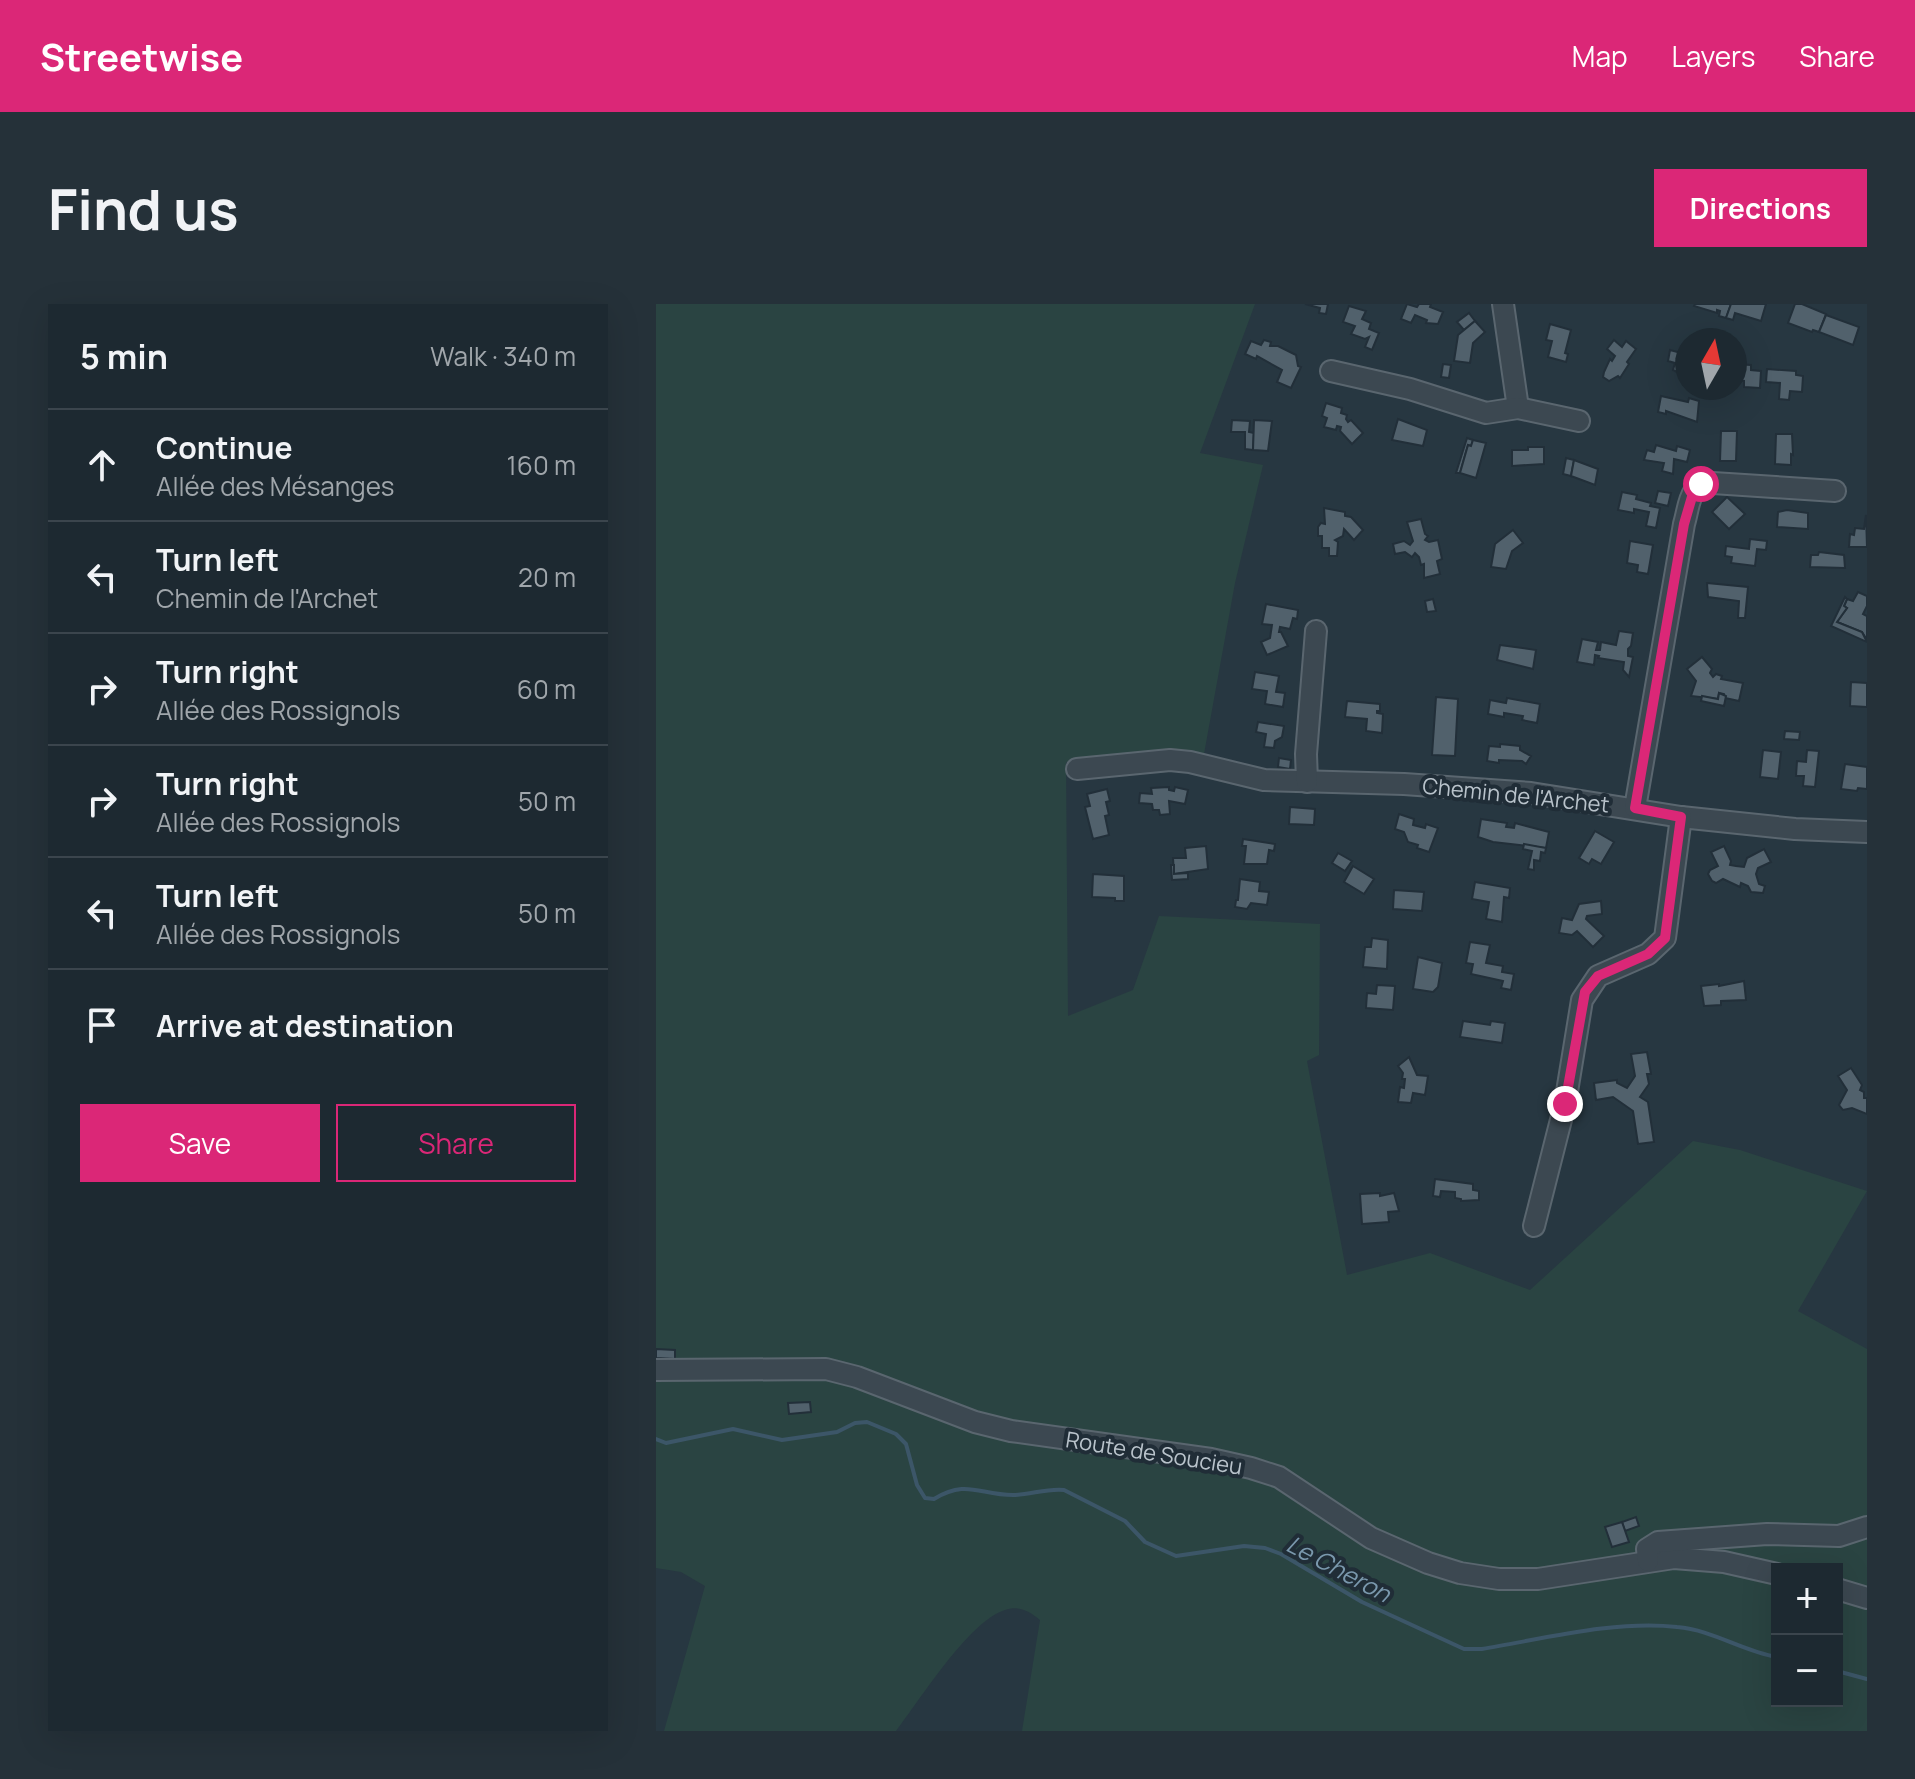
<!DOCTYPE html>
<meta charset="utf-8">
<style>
body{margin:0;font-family:Manrope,sans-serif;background:#253139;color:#f1f3f6}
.controls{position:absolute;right:24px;bottom:24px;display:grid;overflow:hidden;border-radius:0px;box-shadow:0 8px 32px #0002}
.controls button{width:72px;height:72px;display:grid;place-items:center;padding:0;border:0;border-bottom:2px solid #3b454d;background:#1d2931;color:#f1f3f6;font:40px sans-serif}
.compass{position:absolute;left:1019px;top:24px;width:72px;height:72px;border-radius:50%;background:#1d2931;box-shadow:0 8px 32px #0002;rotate:9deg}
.stop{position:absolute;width:24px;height:24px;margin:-18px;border:6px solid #db2777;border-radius:50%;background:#fff}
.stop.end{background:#db2777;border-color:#fff;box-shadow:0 2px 8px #0008}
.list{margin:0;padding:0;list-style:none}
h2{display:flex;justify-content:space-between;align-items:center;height:104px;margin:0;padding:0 32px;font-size:34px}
h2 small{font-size:26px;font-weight:400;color:#a0a6ab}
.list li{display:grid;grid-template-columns:52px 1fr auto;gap:24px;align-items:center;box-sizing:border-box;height:112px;padding:0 32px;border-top:2px solid #3b454d}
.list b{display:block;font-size:30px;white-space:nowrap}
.list p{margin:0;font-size:26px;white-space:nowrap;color:#a0a6ab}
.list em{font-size:26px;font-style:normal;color:#a0a6ab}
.actions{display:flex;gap:16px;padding:24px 32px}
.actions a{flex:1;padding:18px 0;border:2px solid #db2777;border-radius:0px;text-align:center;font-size:28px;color:#db2777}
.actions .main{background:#db2777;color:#fff}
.icon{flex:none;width:44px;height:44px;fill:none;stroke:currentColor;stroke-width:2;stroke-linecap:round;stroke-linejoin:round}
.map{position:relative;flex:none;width:1211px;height:1427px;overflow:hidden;border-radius:0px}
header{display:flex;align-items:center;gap:48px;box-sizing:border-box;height:112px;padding:0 40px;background:#db2777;color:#fff}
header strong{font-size:38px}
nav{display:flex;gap:44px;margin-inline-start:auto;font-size:28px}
.intro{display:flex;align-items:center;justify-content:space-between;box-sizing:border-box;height:192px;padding:0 48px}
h1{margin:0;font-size:56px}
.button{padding:20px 36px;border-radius:0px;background:#db2777;color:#fff;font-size:28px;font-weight:700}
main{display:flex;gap:48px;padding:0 48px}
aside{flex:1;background:#1d2931;border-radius:0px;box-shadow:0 8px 32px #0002}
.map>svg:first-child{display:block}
</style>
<header>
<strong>Streetwise</strong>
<nav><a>Map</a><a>Layers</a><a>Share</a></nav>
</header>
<div class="intro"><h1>Find us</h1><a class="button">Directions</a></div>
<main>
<aside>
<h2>5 min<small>Walk · 340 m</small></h2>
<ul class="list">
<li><svg class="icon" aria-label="ahead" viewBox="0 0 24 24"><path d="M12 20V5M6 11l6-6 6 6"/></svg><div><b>Continue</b><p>Allée des Mésanges</p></div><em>160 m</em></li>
<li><svg class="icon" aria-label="left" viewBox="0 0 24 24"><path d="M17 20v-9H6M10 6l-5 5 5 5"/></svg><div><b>Turn left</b><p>Chemin de l'Archet</p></div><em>20 m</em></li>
<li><svg class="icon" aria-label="right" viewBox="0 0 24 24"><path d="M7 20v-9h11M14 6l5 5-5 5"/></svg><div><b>Turn right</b><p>Allée des Rossignols</p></div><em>60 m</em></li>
<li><svg class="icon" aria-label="right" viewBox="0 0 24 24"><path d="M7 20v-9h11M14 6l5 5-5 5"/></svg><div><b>Turn right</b><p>Allée des Rossignols</p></div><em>50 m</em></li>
<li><svg class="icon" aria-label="left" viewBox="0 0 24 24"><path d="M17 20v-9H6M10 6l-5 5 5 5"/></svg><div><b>Turn left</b><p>Allée des Rossignols</p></div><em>50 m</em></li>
<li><svg class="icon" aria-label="arrive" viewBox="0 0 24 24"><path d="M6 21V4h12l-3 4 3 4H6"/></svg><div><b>Arrive at destination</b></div></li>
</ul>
<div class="actions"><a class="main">Save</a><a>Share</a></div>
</aside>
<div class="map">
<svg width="1211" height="1427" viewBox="0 0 1211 1427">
<rect width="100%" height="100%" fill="#273741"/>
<!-- green -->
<path fill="#2a4442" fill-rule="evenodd" d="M0 0H599L544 149 607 161 579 279 548 450 511 446 410 458 412 712 477 686 503 612 664 620 663 751 651 757 691 971 774 949 874 986 1037 837 1084 846 1211 887 1142 1007 1211 1045V1427H366L384 1316C374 1308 363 1301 349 1306 313 1317 264 1396 240 1427H8L49 1282 25 1268 0 1264ZM1121 1265H1181V1397H1121Z"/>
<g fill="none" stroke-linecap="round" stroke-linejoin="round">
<!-- stream -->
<g stroke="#3c5668" stroke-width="4">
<path d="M0 1135 10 1139 77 1125 126 1136 181 1128 199 1119 211 1118 240 1130 250 1140 261 1181 269 1194 278 1195C311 1175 323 1191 357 1191 374 1191 391 1184 408 1186L469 1217 489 1238 520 1252 588 1242 609 1244 625 1250 706 1298 808 1345H826C887 1335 959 1316 1021 1323 1057 1326 1086 1347 1121 1353"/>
<polyline points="1181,1367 1211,1375"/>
</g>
</g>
<!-- building -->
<g fill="#51616c" stroke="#222f39" stroke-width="2">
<polygon points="649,0 672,0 670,10 663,9 664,4"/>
<polygon points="751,0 761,3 763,0 775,0 774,3 787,8 782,20 770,19 771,16 759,11 755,19 745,15"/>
<polygon points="1039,0 1075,0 1070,14 1063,12 1064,7 1061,6 1061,9 1038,2"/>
<polygon points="1075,0 1110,0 1105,17 1079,9 1077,16 1070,14"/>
<polygon points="1139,0 1146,0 1170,10 1163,28 1157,26 1156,28 1132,19"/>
<polygon points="693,2 710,7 706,15 715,19 713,25 723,29 716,46 709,43 713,33 709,35 695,30 699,22 687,18"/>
<polygon points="813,9 819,17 808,26 801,18"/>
<polygon points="1170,11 1203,23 1197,41 1163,28"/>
<polygon points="819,17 829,28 817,39 814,59 798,57 802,31"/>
<polygon points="894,20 915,26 909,49 912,50 910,58 892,53 896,37 890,36"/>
<polygon points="608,36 615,38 614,42 622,42 640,51 642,62 645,63 635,84 621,78 626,66 601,52 600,55 589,50 595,37 605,41"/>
<polygon points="958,36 966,43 970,37 980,45 971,58 973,60 964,74 962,72 953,77 947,73 948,68 954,55 956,57 959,52 951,45"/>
<polygon points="1014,46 1029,50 1031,73 1017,66 1019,59 1012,57"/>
<polygon points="787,60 795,61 793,74 785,73"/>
<polygon points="1079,60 1095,61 1095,66 1105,67 1104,84 1088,83 1088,77 1079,76"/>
<polygon points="1111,65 1140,67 1140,71 1147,72 1146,88 1134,87 1133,96 1123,95 1124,79 1110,78"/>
<polygon points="1005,92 1032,98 1033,94 1043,97 1041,118 1010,107 1010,110 1002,108"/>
<polygon points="670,99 686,104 685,109 691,111 690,115 692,118 695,116 707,129 696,140 684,127 685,123 681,122 680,126 668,123 671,114 666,112"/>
<polygon points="742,115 771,126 767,142 736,136"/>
<polygon points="576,116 594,117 593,128 598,129 597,146 589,145 589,128 575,128"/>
<polygon points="598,116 616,117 612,147 597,146"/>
<polygon points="1065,127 1081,127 1080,157 1064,157"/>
<polygon points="1120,130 1136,130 1137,151 1135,150 1135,161 1119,160"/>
<polygon points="811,134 817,136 815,142 812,141 804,169 800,169"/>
<polygon points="817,136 830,139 820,174 804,169 812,141 815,142"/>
<polygon points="1000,141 1020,147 1021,142 1034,146 1031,158 1018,155 1017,170 1006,167 1008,159 988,156 991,146 998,148"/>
<polygon points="872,143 888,143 888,160 856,162 856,146 872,146"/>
<polygon points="910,154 918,156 915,172 907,170"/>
<polygon points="918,156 942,165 939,181 915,172"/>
<polygon points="1002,187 1015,189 1012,202 999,199"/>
<polygon points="966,188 981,191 980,195 995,199 994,202 1004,204 1000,224 990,222 993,208 978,205 978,209 962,206"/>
<polygon points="1071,193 1089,210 1073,225 1056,208"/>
<polygon points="668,204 689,208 689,212 695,213 707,226 698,236 688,225 687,232 679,236 682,238 681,252 673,252 673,244 666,244 666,232 662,232 662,223 665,219 669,220"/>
<polygon points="1131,206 1152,209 1152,225 1121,223 1122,208"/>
<polygon points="1210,211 1211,243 1193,243 1194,230 1198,231 1199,224 1208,225"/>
<polygon points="765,215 769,230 772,232 769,236 773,238 782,236 786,255 781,257 784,270 768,274 768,260 765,261 763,253 759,249 756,253 749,248 739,250 737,240 748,237 754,241 757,237 751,218"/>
<polygon points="857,226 867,239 856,247 850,265 835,263 839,240"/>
<polygon points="1094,235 1111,237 1110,246 1101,245 1099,262 1075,259 1076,253 1069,252 1070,242 1093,245"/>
<polygon points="974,237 997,241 992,270 981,268 982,261 971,259"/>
<polygon points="1163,248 1188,251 1189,264 1154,263 1155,251 1162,251"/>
<polygon points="1051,279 1092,283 1089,314 1082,314 1083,297 1052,293"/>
<polygon points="1202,288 1211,292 1211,302 1207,310 1211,312 1211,336 1206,328 1181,318 1191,304 1188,302 1191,295 1197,297"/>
<polygon points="1189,293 1191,295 1188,302 1191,304 1181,318 1206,328 1211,338 1175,322"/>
<polygon points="777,295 780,307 771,308 769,297"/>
<polygon points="610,300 642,306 641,315 637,314 634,325 624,323 623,328 625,328 632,342 611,351 605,338 614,334 616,321 606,320"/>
<polygon points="963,327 977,329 975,342 972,345 972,352 977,353 973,373 967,366 968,358 942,354 943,352 939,351 938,361 921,358 926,335 942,338 940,346 944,346 945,338 960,341"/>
<polygon points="844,341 880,346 877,365 841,356"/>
<polygon points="1046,353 1056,365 1054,369 1057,373 1060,370 1066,372 1065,375 1087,379 1083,397 1069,394 1068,390 1063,389 1062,395 1035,392 1040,377 1031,365"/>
<polygon points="599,368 623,372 620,388 629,389 627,403 609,400 611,387 596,385"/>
<polygon points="1195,378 1211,379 1211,403 1194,402"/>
<polygon points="1063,389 1070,392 1068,402 1045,397 1046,392 1062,395"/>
<polygon points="780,393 802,395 799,452 776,451"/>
<polygon points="851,394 884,400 881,419 866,416 867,412 848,409 848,413 832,410 834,396 850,399"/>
<polygon points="691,397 724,400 724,407 721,407 721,409 727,410 726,429 710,427 711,415 689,413"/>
<polygon points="602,418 628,422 626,433 619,437 618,444 608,443 610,430 600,428"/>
<polygon points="1129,427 1144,428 1143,436 1128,435"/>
<polygon points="844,440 864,442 864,446 875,452 870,460 866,457 843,456 843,459 831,457 833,442 844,443"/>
<polygon points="1107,446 1125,448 1122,475 1104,473"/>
<polygon points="1151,446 1163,447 1159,483 1147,482 1148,472 1140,472 1141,457 1150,458"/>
<polygon points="623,454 635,456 634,465 622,463"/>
<polygon points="1189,460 1211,463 1211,485 1202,484 1201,487 1185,485"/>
<polygon points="513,483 513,486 518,487 519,483 532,486 529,500 513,497 514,510 504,511 503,506 497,506 496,500 483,499 484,489 496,490 495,484"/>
<polygon points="451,485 454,497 450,498 453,511 449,512 453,531 437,535 429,503 434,502 431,490"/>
<polygon points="634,503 659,505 658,521 633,520"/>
<polygon points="743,510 758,515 757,521 769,524 770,520 782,524 773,548 761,544 762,541 752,538 748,528 739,525"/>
<polygon points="825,515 851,519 850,523 858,524 859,519 893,528 890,544 837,538 822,533"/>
<polygon points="939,527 958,538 945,560 936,555 933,560 923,554"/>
<polygon points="587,535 619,540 618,547 613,546 611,560 588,560 590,542 586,542"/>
<polygon points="868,540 890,544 889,549 885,548 884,557 878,556 878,566 872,565 876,547 867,545"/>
<polygon points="550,542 552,565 518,570 517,554 530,554 529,544"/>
<polygon points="1068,542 1075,557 1074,561 1080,562 1088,563 1091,554 1108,545 1115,558 1102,564 1100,570 1103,580 1109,582 1107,589 1095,588 1092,582 1085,579 1084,583 1067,575 1060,579 1056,577 1052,570 1054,566 1062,562 1055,548"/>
<polygon points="682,549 696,557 689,567 676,559"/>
<polygon points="515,561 518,561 518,570 532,569 532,575 516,576"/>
<polygon points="697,562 718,575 708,590 688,578"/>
<polygon points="437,570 468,572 468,597 459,597 459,594 436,593"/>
<polygon points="584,575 604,578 603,587 613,588 611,601 595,599 591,605 579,603 580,596 582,596"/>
<polygon points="819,578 854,584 853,594 848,593 846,618 830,615 833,598 816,595"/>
<polygon points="738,586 768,588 766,607 737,605"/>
<polygon points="945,597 946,610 931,612 930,615 948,632 937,643 921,627 916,631 903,629 906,614 916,616 923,600"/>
<polygon points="716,634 732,636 731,665 707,663 709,643 715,643"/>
<polygon points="814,638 834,641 830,659 847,662 846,668 858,670 855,686 845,684 847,677 815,670 817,660 810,659"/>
<polygon points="762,653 786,659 782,683 777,688 757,685"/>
<polygon points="1088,677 1090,696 1065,697 1065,701 1048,702 1045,682 1063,680 1063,682"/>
<polygon points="721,681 739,682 737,706 710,704 711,689 720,690"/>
<polygon points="807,717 834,721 835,717 849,719 846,739 804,733"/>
<polygon points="991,748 995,770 991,770 993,780 984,793 992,798 998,838 982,840 977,807 957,793 940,796 938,779 961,776 961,779 971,784 979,772 975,750"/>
<polygon points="753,753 761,771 772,772 769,791 757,789 755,799 742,798 744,783 748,784 749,775 746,775 747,769 742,762"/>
<polygon points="1195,764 1206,781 1204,786 1208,788 1208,794 1211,794 1211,810 1196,804 1187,806 1183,801 1191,786 1182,772"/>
<polygon points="779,875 817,880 817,886 823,887 823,896 805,897 805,895 799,894 799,888 785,887 784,893 777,892"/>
<polygon points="724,889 724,892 738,889 743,907 732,908 733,918 706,920 704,890"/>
<polygon points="0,1045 19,1046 19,1055 0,1054"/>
<polygon points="154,1098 155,1108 133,1110 132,1099"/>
<polygon points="980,1213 983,1222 969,1227 966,1218"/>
<polygon points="966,1218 973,1238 956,1243 949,1223"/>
</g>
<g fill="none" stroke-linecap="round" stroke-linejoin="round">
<defs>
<g id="minor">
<polyline points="847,0 862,104"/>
<polyline points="675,67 754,85 830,109 862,104 923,117"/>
<polyline points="421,465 514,456 534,458 608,476 748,480 875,489 1025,513 1139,525 1211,528"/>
<polyline points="651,478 650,450 660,327"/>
<path d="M979 504 1028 220C1034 200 1032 180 1057 179L1179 187"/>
<polyline points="878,922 909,800 926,696 942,672 992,650 1009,634 1025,513"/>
<polyline points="0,1066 170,1065 201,1073 319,1118 355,1127 555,1155 595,1164 623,1173 715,1234 772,1259 804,1269 843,1275 882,1275 1018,1254 1068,1258 1121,1270"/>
<polyline points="992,1257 991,1245 1002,1238 1111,1230 1183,1232 1211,1223"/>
<polyline points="1181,1285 1211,1294"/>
</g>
</defs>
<!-- minor casing -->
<use href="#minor" stroke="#5a666f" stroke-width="24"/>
<!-- minor -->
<use href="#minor" stroke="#3c4851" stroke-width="20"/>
</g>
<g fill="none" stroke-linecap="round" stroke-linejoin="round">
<!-- route -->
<polyline stroke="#db2777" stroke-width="10" points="909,800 929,688 942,672 992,650 1009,634 1025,513 979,504 1028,220 1038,186 1045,180"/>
</g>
<g text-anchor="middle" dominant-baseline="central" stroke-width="8" stroke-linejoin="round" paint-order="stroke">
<!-- street labels -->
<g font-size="22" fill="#b9c3cb" stroke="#202d37">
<text transform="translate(860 491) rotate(6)">Chemin de l'Archet</text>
<text transform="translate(498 1149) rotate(9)">Route de Soucieu</text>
</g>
<!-- water labels -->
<g font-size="24" font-style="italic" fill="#7a98ad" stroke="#202d37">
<text transform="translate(683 1264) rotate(28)">Le Cheron</text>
</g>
</g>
</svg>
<div class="controls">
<button>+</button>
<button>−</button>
</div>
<svg class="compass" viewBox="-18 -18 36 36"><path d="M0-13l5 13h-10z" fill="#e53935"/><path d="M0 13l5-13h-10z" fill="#a0a6ab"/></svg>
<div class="stop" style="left:1045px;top:180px"></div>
<div class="stop end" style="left:909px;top:800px"></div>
</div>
</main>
